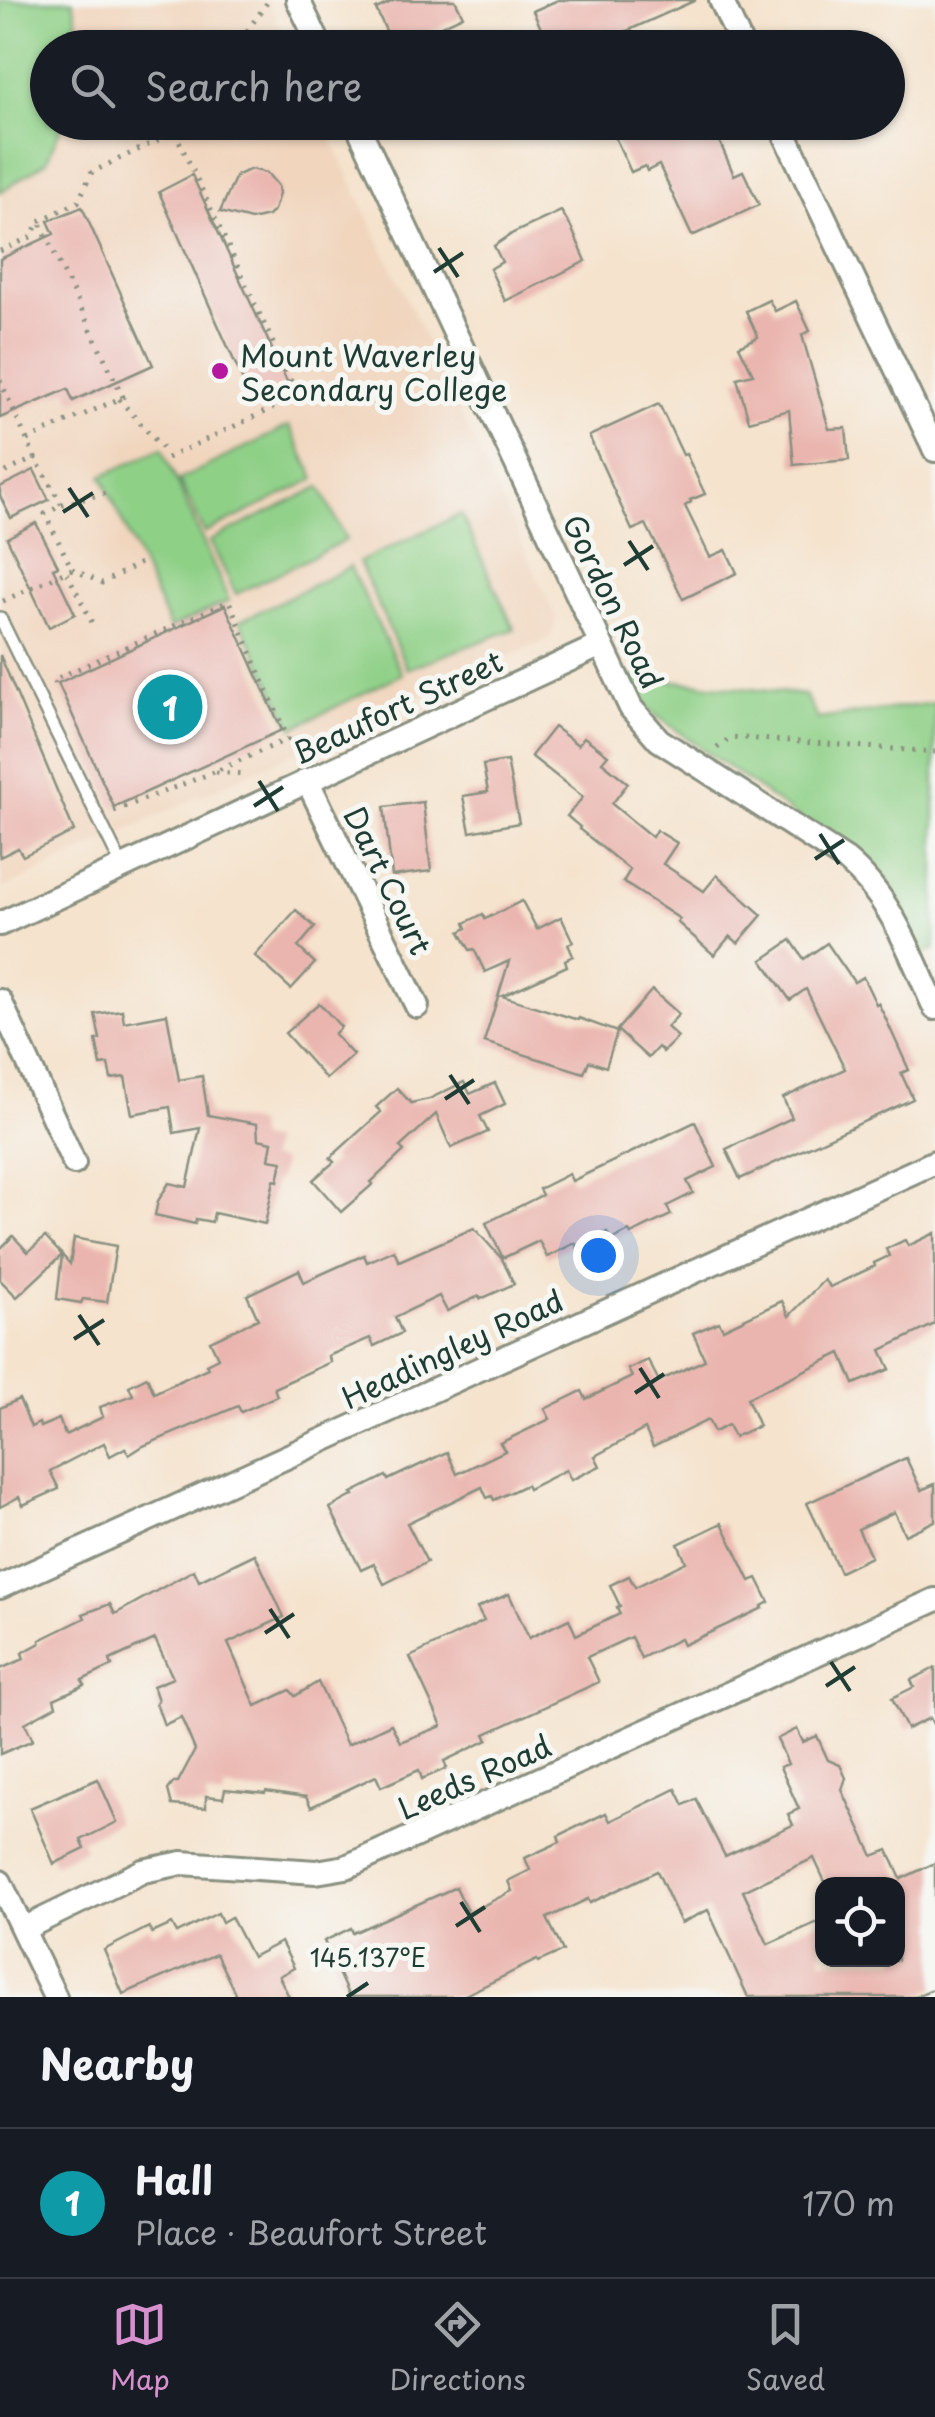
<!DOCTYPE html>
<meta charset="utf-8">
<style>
body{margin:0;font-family:"Playpen Sans",sans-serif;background:#20242c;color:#f1f3f6}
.controls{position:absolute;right:30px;bottom:30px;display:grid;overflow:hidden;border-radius:20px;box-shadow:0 2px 8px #0004}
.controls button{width:90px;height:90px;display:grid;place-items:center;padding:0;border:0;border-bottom:2px solid #363941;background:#171b24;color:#f1f3f6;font:50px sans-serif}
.you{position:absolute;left:598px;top:1255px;width:35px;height:35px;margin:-25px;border:8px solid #fff;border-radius:50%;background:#1a73e8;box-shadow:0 0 0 15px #1a73e833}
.badge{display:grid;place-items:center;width:65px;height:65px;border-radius:50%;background:#d690ce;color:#fff;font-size:32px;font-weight:700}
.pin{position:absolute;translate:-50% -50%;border:5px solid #fff;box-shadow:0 2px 10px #0006}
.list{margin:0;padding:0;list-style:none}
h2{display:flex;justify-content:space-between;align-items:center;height:130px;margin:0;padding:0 40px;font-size:42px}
h2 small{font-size:32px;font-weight:400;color:#9ea1a6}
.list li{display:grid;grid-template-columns:65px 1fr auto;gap:30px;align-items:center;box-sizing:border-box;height:150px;padding:0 40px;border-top:2px solid #363941}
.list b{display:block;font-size:38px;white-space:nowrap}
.list p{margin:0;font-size:32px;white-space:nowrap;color:#9ea1a6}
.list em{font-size:32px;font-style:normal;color:#9ea1a6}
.icon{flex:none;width:55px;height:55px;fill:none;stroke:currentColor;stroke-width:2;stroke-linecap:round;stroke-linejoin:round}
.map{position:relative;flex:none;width:935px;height:1997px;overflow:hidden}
.search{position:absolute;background:#171b24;box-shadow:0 2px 8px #0004;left:30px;right:30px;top:30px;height:110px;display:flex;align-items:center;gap:25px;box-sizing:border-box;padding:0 35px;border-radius:55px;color:#9ea1a6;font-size:38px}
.sheet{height:280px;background:#171b24}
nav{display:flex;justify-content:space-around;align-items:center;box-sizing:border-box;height:140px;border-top:2px solid #363941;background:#171b24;font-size:28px;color:#9ea1a6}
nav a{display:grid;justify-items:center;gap:5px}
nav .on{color:#d690ce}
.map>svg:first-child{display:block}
</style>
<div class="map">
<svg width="935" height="1997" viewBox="0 0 935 1997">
<rect width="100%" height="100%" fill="#f6f6f2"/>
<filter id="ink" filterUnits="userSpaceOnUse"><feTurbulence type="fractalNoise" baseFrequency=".01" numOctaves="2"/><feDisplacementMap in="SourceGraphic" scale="20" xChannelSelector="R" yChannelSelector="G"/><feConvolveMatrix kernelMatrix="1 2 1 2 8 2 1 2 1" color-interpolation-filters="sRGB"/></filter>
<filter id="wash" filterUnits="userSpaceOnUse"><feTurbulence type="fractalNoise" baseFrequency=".0048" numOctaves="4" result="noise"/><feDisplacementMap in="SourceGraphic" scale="40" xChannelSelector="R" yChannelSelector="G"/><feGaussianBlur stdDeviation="2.25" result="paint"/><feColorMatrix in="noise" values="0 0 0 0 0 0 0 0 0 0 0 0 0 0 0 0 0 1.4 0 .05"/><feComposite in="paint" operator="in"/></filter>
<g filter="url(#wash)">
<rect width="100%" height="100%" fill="#f5e3cd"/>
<!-- built -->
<polygon fill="#f1d5bd" points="0,0 268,1 289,47 48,48 48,122 324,123 557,619 550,638 247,774 0,890"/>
<!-- park -->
<g fill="#8fd087" stroke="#57865e" stroke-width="2.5">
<polygon points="0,0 73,0 82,47 48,48 48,122 63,123 46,162 0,192"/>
<polygon points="289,426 315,479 205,533 179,480"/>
<polygon points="162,448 229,601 170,628 102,476"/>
<polygon points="320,487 346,540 236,594 210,541"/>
<polygon points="461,514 514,629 407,669 359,562"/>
<polygon points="350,567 402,674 293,728 240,621"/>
<polygon points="629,676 805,695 818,719 935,703 935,949 923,954 886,881 647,709"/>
</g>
<g id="blocks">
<!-- building -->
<g fill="#eab5ae" fill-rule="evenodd">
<polygon points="395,0 455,0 463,16 394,48 376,9"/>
<polygon points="558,0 696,0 589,48 550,48 533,11"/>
<polygon points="608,122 711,122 734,175 743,171 759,205 692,236 659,165 647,171 645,166 631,172"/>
<polygon points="251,169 267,173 278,186 279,194 274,210 268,216 251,220 220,212 236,176"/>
<polygon points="192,175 288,384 252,401 159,192"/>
<polygon points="82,207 153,365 73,401 68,389 0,418 0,259 54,234 48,221"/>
<polygon points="561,211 571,227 586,261 505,301 490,269 502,262 494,246 513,233"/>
<polygon points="769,300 775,311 796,301 810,331 802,335 829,429 846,428 849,460 794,465 789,410 749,421 737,378 753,374 739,346 758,337 746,311"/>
<polygon points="659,404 683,455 686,454 705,494 690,500 691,502 685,506 710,557 726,550 737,573 683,599 646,524 632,530 589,436"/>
<polygon points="34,470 49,500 11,518 0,496 0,487"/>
<polygon points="36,523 58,566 53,568 75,614 49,627 7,538"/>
<polygon points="225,605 282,730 114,807 58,683"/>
<polygon points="0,655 74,831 23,856 18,848 0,857"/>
<polygon points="554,727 578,745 584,737 608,755 602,762 628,783 612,804 652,837 656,830 677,843 663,864 704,891 717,875 762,915 738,943 730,936 714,955 677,922 680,919 623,882 630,870 579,829 580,827 567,816 583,797 531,756"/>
<polygon points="507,761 519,823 470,832 463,796 488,792 483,765"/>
<polygon points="423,802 431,871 392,876 384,807"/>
<polygon points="522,901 537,929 561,917 573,942 568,944 573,956 565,960 567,966 502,996 578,1020 579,1018 617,1032 606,1067 589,1061 584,1073 484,1042 509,961 485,972 474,949 470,950 460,932 467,928 465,923 483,914 485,919"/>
<polygon points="296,910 315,927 298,947 315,963 291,989 255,956"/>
<polygon points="791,940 804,959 827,943 854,982 863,977 876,1004 878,1003 885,1017 909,1070 901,1073 913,1099 740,1179 726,1149 792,1118 783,1098 845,1069 806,989 790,1000 762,960"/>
<polygon points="652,990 679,1014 667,1027 678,1037 663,1052 658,1047 648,1058 617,1030"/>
<polygon points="319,1003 341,1027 334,1034 353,1055 326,1079 285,1033"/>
<polygon points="122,1010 124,1022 167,1014 179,1080 202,1076 208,1115 257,1124 258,1139 272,1142 269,1159 282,1161 278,1181 274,1180 265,1224 214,1213 212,1222 196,1219 195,1224 155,1215 158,1201 169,1183 187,1187 200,1128 174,1133 170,1107 132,1114 125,1077 111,1079 108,1064 101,1065 96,1040 100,1039 95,1014"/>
<polygon points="464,1082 470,1094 495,1083 505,1104 480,1116 488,1132 451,1148 436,1114 400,1147 404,1151 371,1182 373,1184 341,1212 313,1180 334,1162 330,1158 381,1112 376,1107 397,1088 411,1103 429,1099"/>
<polygon points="695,1122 716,1167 687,1181 693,1193 667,1206 671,1215 631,1234 629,1231 611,1240 607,1232 577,1247 575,1243 547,1257 539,1241 503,1258 486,1223 542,1195 539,1189 569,1174 572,1181"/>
<polygon points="474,1228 502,1259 514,1284 481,1299 479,1296 447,1311 439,1296 395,1317 402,1333 374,1346 370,1338 328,1356 331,1362 274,1388 277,1396 241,1412 238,1406 143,1446 129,1455 125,1448 110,1456 104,1443 50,1471 59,1489 23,1505 19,1497 0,1507 0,1408 19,1399 31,1427 39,1423 40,1427 59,1419 65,1435 103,1417 100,1407 133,1395 129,1386 147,1377 154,1393 208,1368 206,1364 218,1358 210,1341 258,1319 247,1295 299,1270 304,1282 364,1255 367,1262 394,1250 399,1261"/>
<polygon points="935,1233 935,1324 881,1350 890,1369 854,1384 841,1353 747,1398 759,1426 734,1437 728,1425 714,1432 708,1420 653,1447 645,1429 595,1456 600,1466 571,1480 566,1470 528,1489 526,1485 494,1500 492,1496 487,1498 482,1487 407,1523 427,1562 384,1584 374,1564 361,1570 330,1508 354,1495 352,1493 386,1476 388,1480 447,1452 457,1474 505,1451 500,1443 550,1419 545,1409 582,1391 586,1399 632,1377 628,1369 648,1360 659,1381 705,1360 693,1333 719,1322 723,1329 782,1301 789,1316 824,1280 830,1287 875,1266 874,1263 889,1256 886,1249 905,1240 908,1246"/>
<polygon points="13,1236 28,1252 45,1237 62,1255 17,1297 0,1280 0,1249"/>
<polygon points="74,1238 116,1246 107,1302 83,1299 81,1303 57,1299 62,1255 70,1264"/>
<polygon points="906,1458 921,1490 935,1484 935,1521 905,1535 894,1512 858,1529 871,1557 840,1572 807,1503"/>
<polygon points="722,1523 750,1581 757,1578 769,1602 762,1606 763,1608 683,1645 680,1639 641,1658 631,1637 587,1657 599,1682 485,1734 488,1740 444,1761 447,1768 422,1779 419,1770 381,1787 376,1776 311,1807 306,1797 266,1791 265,1793 225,1789 223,1798 206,1796 206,1808 172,1805 168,1790 174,1782 178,1782 195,1750 181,1717 164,1725 156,1703 158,1700 153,1686 173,1678 155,1639 110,1660 112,1666 82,1680 85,1685 54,1699 56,1706 25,1723 33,1740 0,1754 0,1669 24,1659 22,1653 40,1643 40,1640 85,1618 83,1614 110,1604 115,1614 194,1570 199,1581 255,1554 284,1617 228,1643 256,1706 290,1690 295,1696 318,1682 347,1745 391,1724 400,1742 442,1726 410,1657 484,1621 477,1608 509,1594 529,1638 569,1619 576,1635 620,1614 617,1607 620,1606 610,1585 629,1576 635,1587 686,1562 678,1544"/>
<polygon points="935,1668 935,1728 930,1718 907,1729 892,1698 914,1687 911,1680"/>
<path d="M797 1729 803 1742 817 1736 828 1760 840 1765 846 1778 842 1790 873 1856 888 1850 901 1879 935 1863V1988L914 1997H748L708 1910 681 1923 657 1871 590 1903 588 1899 547 1918 563 1951 538 1962 537 1960 461 1997H349L324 1941 351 1928 353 1933 456 1887 468 1913 512 1891 508 1881 530 1870 525 1858 560 1842 558 1836 606 1813 610 1821 676 1789 684 1805 696 1799 725 1856 793 1825 788 1814 799 1809 780 1767 788 1764 777 1739ZM814 1858 826 1884H898V1960H822V1920L768 1944 743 1891Z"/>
<polygon points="98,1779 117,1822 81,1840 85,1849 54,1864 30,1808"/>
<polygon points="218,1913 222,1922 231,1917 252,1957 281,1942 294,1968 279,1976 289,1997 237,1997 216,1954 123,1994 104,1950 149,1927 152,1933 172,1924 177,1933"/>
</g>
</g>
</g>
<g filter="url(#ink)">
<use href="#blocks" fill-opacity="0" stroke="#8a9080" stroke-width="2.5"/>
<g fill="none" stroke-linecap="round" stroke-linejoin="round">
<defs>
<polyline id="lane" points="0,618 122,866"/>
<g id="street">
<polyline points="298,0 321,48"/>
<polyline points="721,0 743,48"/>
<path d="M356 122 631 708 659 740 846 860C892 898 911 956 935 1008"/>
<polyline points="779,122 935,450"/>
<polyline points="307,780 417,1006"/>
<polyline points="0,924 601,645"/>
<polyline points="0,1001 74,1163"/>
<polyline points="0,1587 935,1162"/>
<polyline points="0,1882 55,1997"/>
<polyline points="23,1929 143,1871 182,1863 316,1872 346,1867 935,1600"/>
</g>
</defs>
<!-- lane casing -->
<use href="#lane" stroke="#8a9080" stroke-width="16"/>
<!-- street casing -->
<use href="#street" stroke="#8a9080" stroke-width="28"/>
<!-- path -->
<g stroke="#8a9080" stroke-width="5" stroke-dasharray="2.5 8" stroke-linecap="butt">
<polyline points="235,48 269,0"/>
<polyline points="0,251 31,237 39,221 78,202 92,172 175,132 182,122"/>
<polyline points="0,380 35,458 0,475"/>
<polyline points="119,399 162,448"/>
<polyline points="27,440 123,397 39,221"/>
<polyline points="167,458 294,398 294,388 175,132"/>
<polyline points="62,505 109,492"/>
<polyline points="72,569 102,583 140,563"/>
<polyline points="67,573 93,624"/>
<polyline points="3,601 72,569 45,514 62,505 35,458"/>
<polyline points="55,684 53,680 229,601 288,739 214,772 247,774"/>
<polyline points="717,748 731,737 935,752"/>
<polyline points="114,811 214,772"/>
</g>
<!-- lane -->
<use href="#lane" stroke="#fff" stroke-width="11"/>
<!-- street -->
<use href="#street" stroke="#fff" stroke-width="22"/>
</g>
</g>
<!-- ticks -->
<path fill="none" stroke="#1f3d34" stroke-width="4" d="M439 248 458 277M434 272 463 253M69 488 88 517M63 512 93 493M629 541 648 570M624 565 653 546M259 781 278 811M254 806 283 787M820 834 839 864M815 859 844 840M450 1075 469 1104M445 1099 474 1080M79 1315 99 1345M74 1339 104 1320M640 1368 659 1398M635 1393 664 1374M270 1609 289 1638M265 1633 294 1614M831 1662 850 1691M826 1686 855 1667M461 1902 480 1932M456 1926 485 1907M347 1997 368 1983"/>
<!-- markers -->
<circle fill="#b5179e" stroke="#f6f6f2" stroke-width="4" cx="220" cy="371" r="10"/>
<g text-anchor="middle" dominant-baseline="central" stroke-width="10" stroke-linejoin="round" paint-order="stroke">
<!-- poi labels -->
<g font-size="30" fill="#1f3d34" stroke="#f6f6f2" text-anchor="start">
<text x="240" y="354">Mount Waverley<tspan x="240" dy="34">Secondary College</tspan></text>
</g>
<!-- street labels -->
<g font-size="30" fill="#1f3d34" stroke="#f6f6f2">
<text transform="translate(614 601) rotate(64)">Gordon Road</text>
<text transform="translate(397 706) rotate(-25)">Beaufort Street</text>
<text transform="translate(389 880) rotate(64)">Dart Court</text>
<text transform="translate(452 1348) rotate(-25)">Headingley Road</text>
<text transform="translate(474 1776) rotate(-24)">Leeds Road</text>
</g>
</g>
<g font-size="25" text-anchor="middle" fill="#1f3d34" stroke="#f6f6f2" stroke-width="10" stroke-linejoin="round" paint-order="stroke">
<text x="368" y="1967">145.137°E</text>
</g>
</svg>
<div class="controls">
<button><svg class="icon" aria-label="locate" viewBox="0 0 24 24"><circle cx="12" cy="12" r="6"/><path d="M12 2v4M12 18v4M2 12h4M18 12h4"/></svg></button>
</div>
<div class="you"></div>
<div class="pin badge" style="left:170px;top:707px;background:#0f9aa8">1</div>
<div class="search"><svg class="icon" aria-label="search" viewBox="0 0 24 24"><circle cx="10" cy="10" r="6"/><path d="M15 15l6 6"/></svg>Search here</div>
</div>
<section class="sheet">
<h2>Nearby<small></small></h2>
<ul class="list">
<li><span class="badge" style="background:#0f9aa8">1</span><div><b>Hall</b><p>Place · Beaufort Street</p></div><em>170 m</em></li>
</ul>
</section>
<nav>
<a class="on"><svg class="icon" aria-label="map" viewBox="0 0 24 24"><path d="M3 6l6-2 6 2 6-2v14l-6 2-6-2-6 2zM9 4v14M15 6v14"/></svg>Map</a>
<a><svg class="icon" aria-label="directions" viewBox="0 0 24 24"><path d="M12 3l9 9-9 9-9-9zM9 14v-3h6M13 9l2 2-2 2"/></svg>Directions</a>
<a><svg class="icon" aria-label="saved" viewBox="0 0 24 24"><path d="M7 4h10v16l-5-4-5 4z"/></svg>Saved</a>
</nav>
